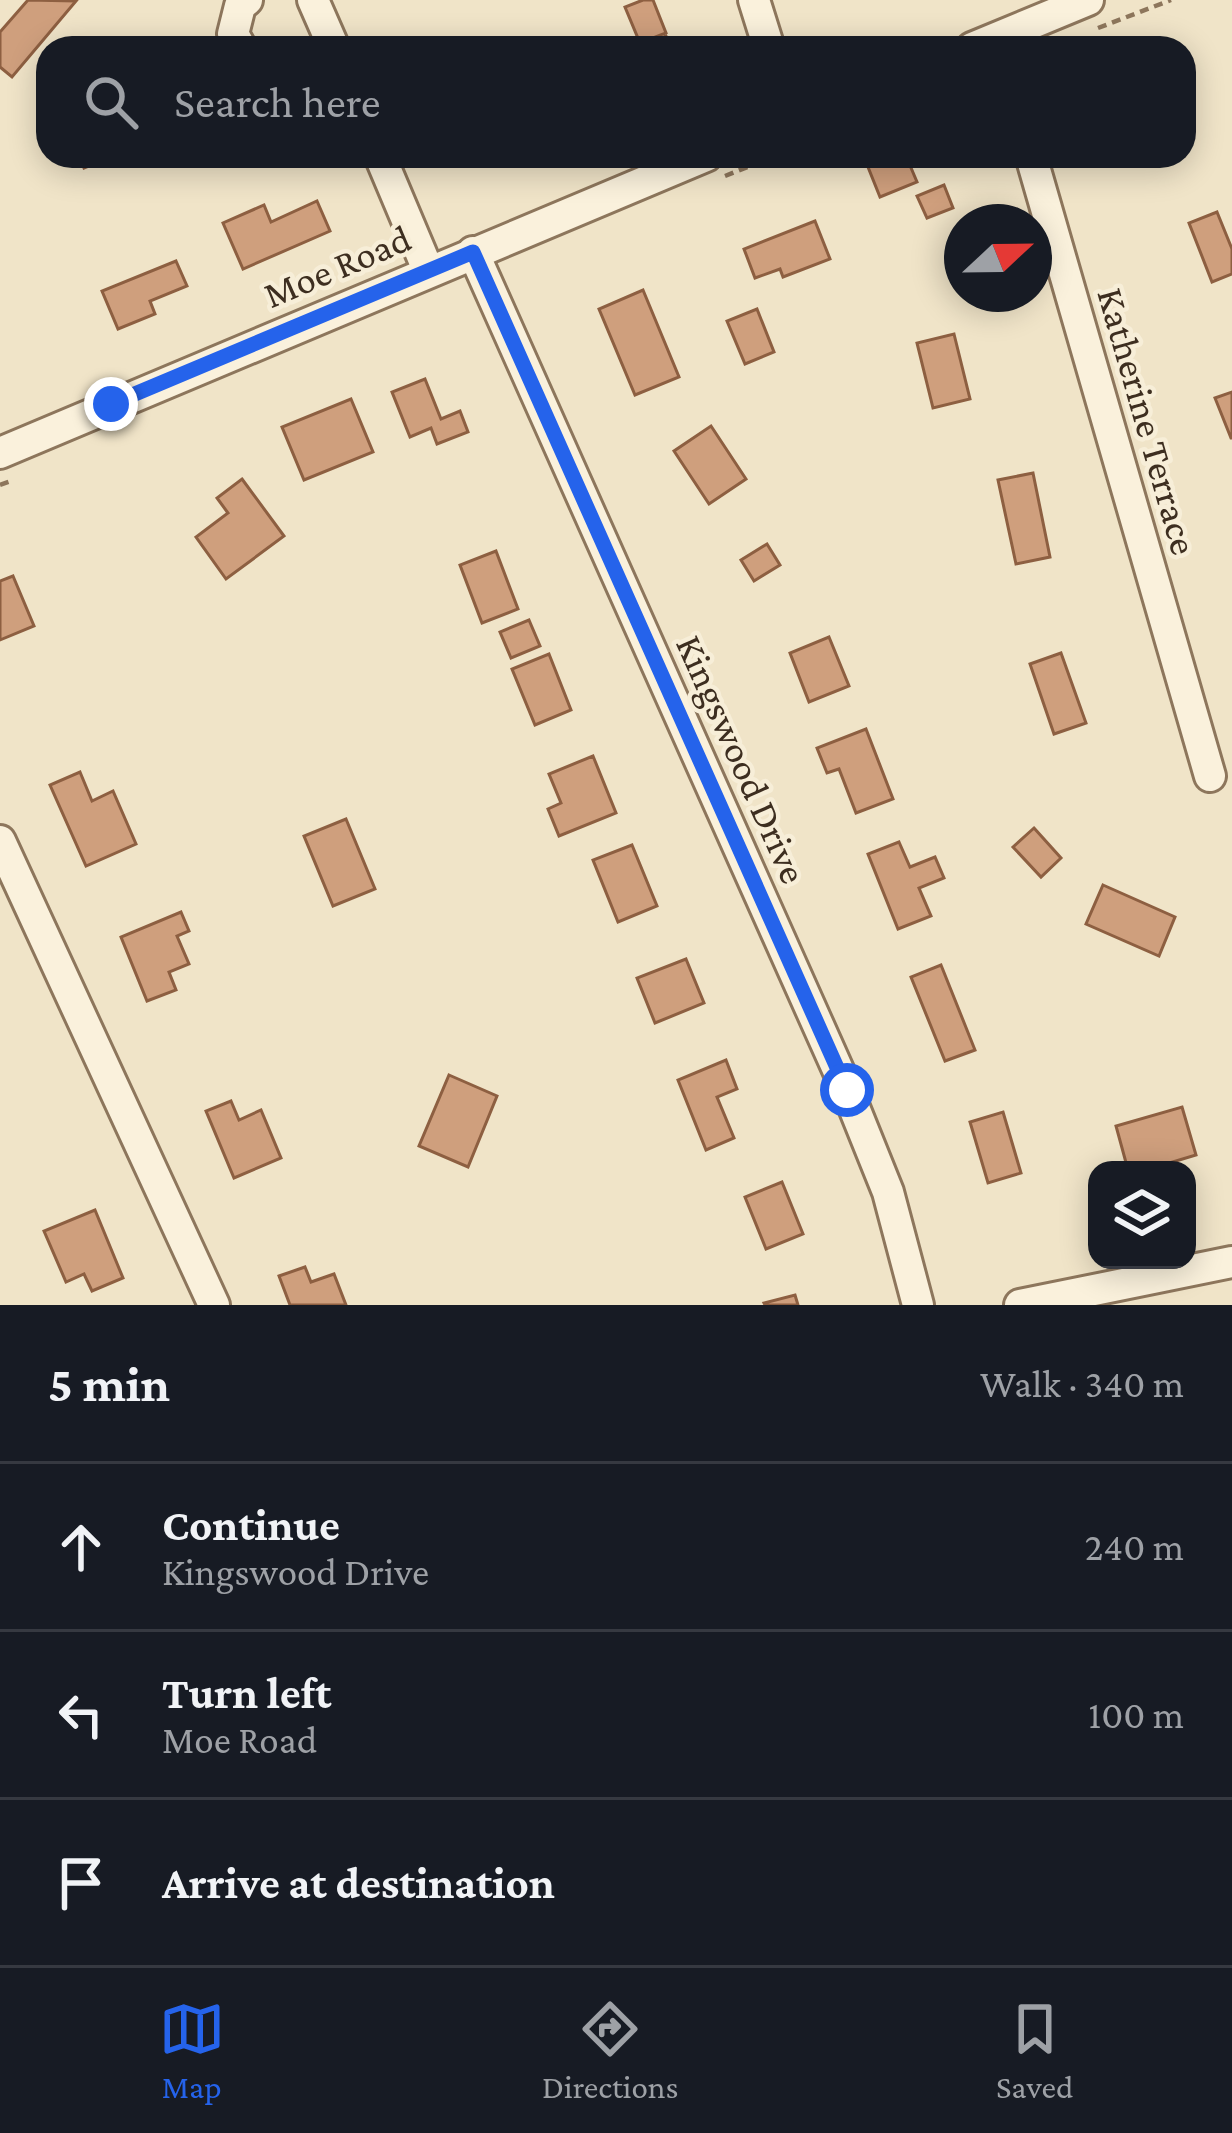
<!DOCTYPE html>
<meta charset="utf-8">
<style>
body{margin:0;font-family:"Crimson Pro",serif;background:#242831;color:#f1f3f6}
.controls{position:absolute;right:36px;bottom:36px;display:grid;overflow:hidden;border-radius:24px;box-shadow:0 6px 30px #0003}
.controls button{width:108px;height:108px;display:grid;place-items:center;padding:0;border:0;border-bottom:3px solid #363941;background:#171b24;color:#f1f3f6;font:60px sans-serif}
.compass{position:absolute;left:944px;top:204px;width:108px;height:108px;border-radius:50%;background:#171b24;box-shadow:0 6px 30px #0003;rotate:68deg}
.stop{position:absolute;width:36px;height:36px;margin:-27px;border:9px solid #2563eb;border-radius:50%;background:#fff}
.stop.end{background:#2563eb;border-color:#fff;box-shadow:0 3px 12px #0008}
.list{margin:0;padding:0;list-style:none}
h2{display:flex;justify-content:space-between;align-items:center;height:156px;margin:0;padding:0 48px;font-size:51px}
h2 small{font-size:39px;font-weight:400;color:#9ea1a6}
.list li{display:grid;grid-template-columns:78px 1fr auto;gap:36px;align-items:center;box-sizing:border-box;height:168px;padding:0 48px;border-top:3px solid #363941}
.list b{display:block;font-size:45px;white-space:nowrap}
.list p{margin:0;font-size:39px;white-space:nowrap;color:#9ea1a6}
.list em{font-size:39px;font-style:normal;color:#9ea1a6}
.icon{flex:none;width:66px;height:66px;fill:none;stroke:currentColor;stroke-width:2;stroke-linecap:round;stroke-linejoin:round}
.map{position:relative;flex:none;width:1232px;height:1305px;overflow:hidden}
.search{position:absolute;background:#171b24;box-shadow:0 6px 30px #0003;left:36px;right:36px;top:36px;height:132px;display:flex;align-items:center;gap:30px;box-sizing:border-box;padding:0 42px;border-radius:36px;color:#9ea1a6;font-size:45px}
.sheet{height:660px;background:#171b24}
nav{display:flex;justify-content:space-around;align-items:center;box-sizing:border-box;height:168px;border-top:3px solid #363941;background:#171b24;font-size:33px;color:#9ea1a6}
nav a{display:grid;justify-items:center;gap:6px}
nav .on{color:#2563eb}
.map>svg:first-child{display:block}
</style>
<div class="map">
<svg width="1232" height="1305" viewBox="0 0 1232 1305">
<rect width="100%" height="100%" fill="#f0e4c8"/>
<!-- building -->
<g fill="#cf9f7d" stroke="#8d5f41" stroke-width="3">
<polygon points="28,0 76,1 12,77 0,67 0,32"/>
<polygon points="643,0 653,0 666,33 640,43 625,7"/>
<polygon points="666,36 671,48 637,48"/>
<polygon points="79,156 113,156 84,168"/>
<polygon points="880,156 906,156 917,182 880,197 866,162"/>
<polygon points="944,185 953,208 927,218 917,196"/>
<polygon points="317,201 330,231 243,269 223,223 264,205 271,222"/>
<polygon points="1217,212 1232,249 1232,274 1212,282 1189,223"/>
<polygon points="815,221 830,259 783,277 780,269 755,278 744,249"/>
<polygon points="176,261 187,286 150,301 155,314 118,329 102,291"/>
<polygon points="643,290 679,377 635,395 599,309"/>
<polygon points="757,309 774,352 745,364 727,321"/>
<polygon points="954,334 970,399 933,408 917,343"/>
<polygon points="425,379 441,419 460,411 468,432 437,444 431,428 410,437 392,392"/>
<polygon points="1232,392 1232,438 1231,438 1215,398"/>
<polygon points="351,399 373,452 304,480 282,427"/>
<polygon points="711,426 746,479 709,504 674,451"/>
<polygon points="1033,473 1050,557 1016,564 998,480"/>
<polygon points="242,479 284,536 226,579 196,537 228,513 217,498"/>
<polygon points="767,544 780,565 754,581 741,560"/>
<polygon points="496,551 518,609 482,623 460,565"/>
<polygon points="13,576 34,626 0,640 0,581"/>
<polygon points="529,620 540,646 511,658 500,632"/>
<polygon points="829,637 849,686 809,702 790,653"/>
<polygon points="1061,653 1086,723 1054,734 1030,664"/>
<polygon points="549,654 571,710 535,725 512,669"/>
<polygon points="866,729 893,799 856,813 839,769 827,773 817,748"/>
<polygon points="593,756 616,813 559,836 548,809 561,803 549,774"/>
<polygon points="80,772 92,801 113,791 136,844 86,866 50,785"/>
<polygon points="346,819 375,889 333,906 304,836"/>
<polygon points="1034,828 1061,858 1041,877 1013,847"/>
<polygon points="899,842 910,867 935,857 944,878 919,888 931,916 898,929 868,854"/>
<polygon points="632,845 657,906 618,922 593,860"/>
<polygon points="1103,885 1175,917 1159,956 1086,924"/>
<polygon points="181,912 189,931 177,936 189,964 169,972 176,990 147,1001 121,937"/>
<polygon points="686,959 704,1003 655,1023 637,978"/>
<polygon points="941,965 975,1050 945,1061 911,977"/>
<polygon points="726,1060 737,1089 717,1097 734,1138 706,1150 678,1080"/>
<polygon points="449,1075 497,1096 468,1167 419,1146"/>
<polygon points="231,1101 239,1120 261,1110 281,1158 234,1178 206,1111"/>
<polygon points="1182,1107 1196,1155 1146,1170 1128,1170 1116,1126"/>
<polygon points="1003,1112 1021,1173 988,1183 970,1122"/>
<polygon points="782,1182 803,1234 766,1249 745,1197"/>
<polygon points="95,1210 123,1278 92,1291 84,1274 66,1282 44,1231"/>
<polygon points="305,1267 311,1282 334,1274 346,1305 290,1305 279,1276"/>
<polygon points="795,1295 798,1305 765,1305 764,1303"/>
</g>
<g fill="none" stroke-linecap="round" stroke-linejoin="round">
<defs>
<g id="minor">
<polyline points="313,0 334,48"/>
<polyline points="754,0 769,48"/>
<polyline points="241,48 233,34 240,6 247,0"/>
<polyline points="972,48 1088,0"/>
<polyline points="380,156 428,270"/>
<polyline points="1031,156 1210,776"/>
<polyline points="473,252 847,1090 888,1192 918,1305"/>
<polyline points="0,453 706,156"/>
<polyline points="0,841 214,1305"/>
<polyline points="1020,1305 1232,1262"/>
</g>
</defs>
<!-- minor casing -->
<use href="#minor" stroke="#8d765c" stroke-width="36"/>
<!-- path -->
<g stroke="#8d765c" stroke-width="4.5" stroke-dasharray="9 6" stroke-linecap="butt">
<polyline points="1098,28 1171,0"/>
<polyline points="725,176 775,156"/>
<polyline points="0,485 14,480"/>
</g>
<!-- minor -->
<use href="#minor" stroke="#faf1dc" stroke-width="30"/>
</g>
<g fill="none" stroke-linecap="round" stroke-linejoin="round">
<!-- route -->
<polyline stroke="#2563eb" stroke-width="15" points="111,404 473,252 847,1090"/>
</g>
<g text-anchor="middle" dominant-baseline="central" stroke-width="9" stroke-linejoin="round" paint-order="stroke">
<!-- street labels -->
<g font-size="39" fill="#3d2e20" stroke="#f7eed8">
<text transform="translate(337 266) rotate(-23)">Moe Road</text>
<text transform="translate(1148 421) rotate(74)">Katherine Terrace</text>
<text transform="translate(742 759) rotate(66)">Kingswood Drive</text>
</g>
</g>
</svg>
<div class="controls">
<button><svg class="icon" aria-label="layers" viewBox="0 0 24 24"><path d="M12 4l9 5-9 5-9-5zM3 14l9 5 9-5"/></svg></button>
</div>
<svg class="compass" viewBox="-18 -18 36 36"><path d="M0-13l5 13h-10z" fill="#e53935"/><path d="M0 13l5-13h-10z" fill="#9ea1a6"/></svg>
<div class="stop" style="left:847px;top:1090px"></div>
<div class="stop end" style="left:111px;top:404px"></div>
<div class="search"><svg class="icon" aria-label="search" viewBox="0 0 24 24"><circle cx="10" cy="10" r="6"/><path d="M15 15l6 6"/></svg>Search here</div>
</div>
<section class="sheet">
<h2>5 min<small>Walk · 340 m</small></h2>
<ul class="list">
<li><svg class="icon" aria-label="ahead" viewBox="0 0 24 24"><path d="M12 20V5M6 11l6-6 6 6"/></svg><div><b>Continue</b><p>Kingswood Drive</p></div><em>240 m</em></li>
<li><svg class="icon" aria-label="left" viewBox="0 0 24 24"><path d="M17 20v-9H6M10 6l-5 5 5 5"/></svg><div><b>Turn left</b><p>Moe Road</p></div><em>100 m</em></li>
<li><svg class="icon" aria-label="arrive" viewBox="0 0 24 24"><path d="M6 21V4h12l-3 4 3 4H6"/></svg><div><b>Arrive at destination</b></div></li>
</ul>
</section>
<nav>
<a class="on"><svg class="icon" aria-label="map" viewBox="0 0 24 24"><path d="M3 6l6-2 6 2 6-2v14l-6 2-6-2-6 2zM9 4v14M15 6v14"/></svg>Map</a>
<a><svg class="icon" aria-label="directions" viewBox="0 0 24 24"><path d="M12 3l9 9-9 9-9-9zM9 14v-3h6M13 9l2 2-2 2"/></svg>Directions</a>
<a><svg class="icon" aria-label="saved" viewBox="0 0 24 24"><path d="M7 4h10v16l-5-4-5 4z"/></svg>Saved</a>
</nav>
